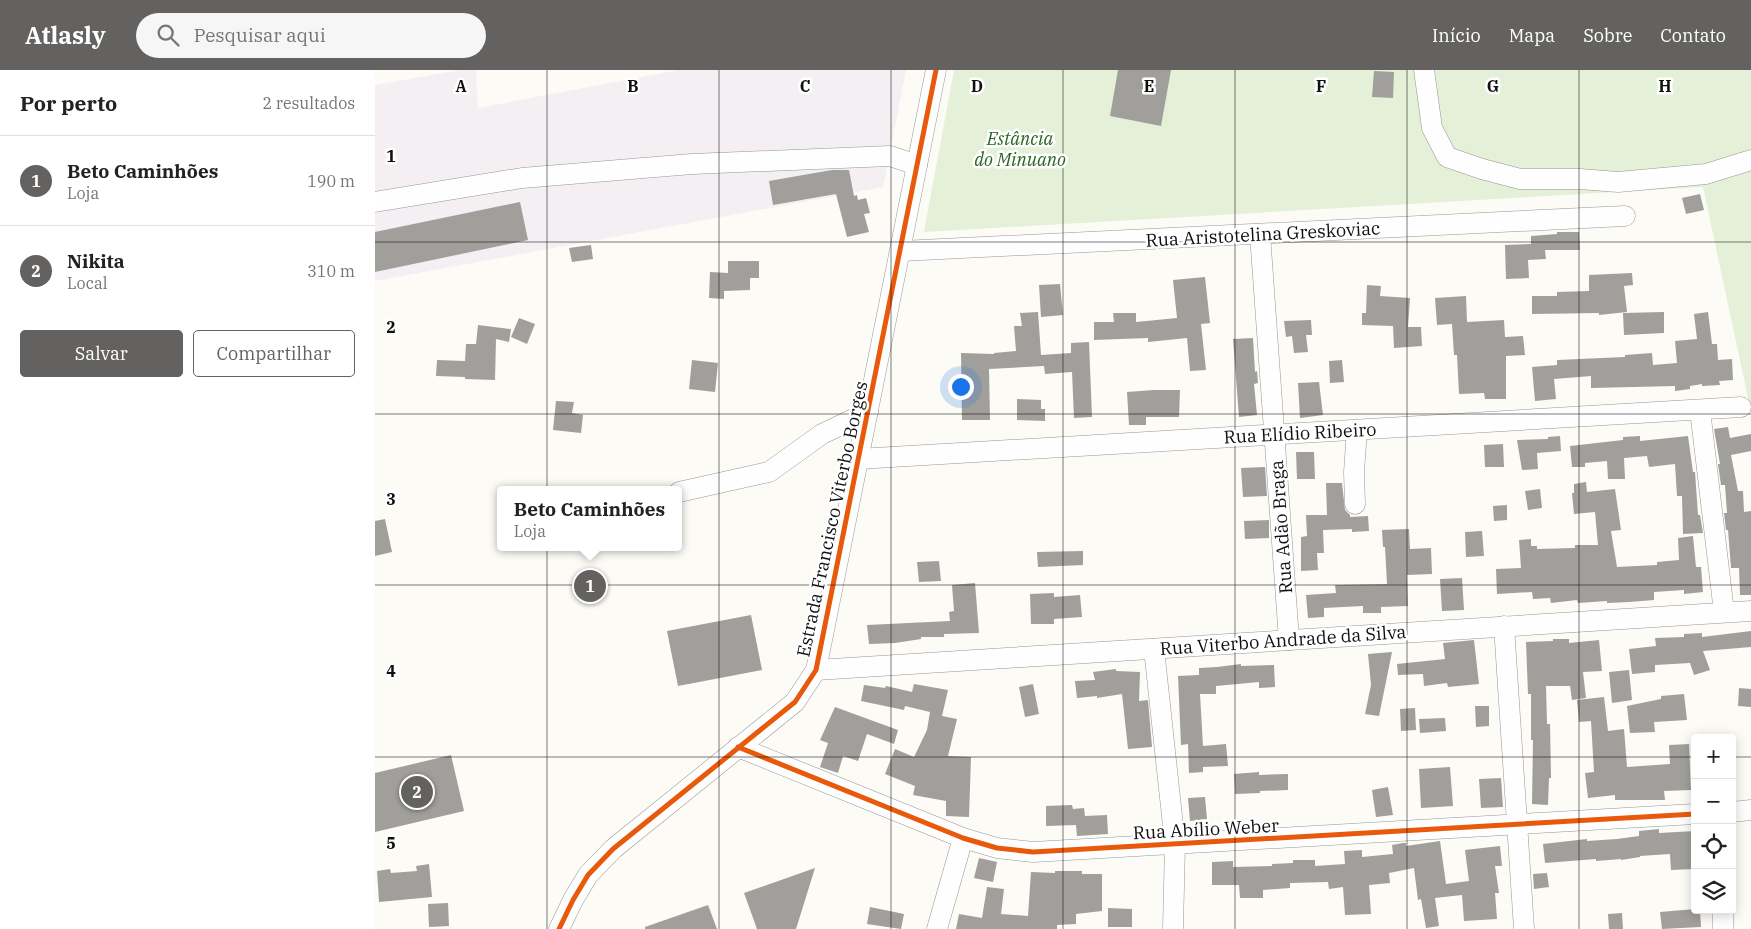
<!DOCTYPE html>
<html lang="pt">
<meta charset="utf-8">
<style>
body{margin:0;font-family:"IBM Plex Serif",serif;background:#f6f6f6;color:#222}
.controls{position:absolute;right:15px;bottom:15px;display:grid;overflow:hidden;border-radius:5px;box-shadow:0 2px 12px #0003}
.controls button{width:45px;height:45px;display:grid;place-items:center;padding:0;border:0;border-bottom:1px solid #e0e0e0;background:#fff;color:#222;font:25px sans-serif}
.you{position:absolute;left:585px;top:316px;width:18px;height:18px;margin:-12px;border:4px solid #fff;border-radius:50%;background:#1a73e8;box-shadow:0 0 0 8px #1a73e833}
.badge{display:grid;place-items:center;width:32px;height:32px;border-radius:50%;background:#636260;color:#fff;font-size:16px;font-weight:700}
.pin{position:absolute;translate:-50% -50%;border:2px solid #fff;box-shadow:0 1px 5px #0006}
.popup{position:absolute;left:122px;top:416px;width:185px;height:65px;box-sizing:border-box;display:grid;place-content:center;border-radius:5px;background:#fff;filter:drop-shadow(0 1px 4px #0005);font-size:16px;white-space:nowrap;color:#767676}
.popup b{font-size:19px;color:#222}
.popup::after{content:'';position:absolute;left:50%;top:100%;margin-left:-10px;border:10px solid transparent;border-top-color:#fff}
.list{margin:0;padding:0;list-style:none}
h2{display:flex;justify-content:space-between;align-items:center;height:65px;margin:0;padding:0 20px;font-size:21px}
h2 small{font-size:16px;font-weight:400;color:#767676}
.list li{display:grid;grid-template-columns:32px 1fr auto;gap:15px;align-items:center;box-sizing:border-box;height:90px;padding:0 20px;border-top:1px solid #e0e0e0}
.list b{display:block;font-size:19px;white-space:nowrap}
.list p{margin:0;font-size:16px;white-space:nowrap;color:#767676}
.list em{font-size:16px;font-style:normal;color:#767676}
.actions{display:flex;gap:10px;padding:15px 20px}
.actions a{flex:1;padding:11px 0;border:1px solid #636260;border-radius:5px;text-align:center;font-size:18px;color:#636260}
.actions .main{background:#636260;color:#fff}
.icon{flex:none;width:28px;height:28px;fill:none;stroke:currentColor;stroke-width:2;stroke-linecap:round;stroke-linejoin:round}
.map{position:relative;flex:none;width:1376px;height:859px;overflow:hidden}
header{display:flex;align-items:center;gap:30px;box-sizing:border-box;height:70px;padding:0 25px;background:#636260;color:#fff}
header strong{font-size:24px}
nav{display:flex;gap:28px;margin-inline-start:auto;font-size:18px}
.search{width:350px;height:45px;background:#f6f6f6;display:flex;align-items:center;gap:12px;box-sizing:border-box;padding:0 18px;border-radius:28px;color:#767676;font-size:19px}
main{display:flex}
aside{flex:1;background:#fff}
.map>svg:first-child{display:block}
</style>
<header>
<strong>Atlasly</strong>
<div class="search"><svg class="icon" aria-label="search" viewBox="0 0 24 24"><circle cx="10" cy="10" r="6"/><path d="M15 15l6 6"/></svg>Pesquisar aqui</div>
<nav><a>Início</a><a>Mapa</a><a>Sobre</a><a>Contato</a></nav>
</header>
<main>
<aside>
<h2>Por perto<small>2 resultados</small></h2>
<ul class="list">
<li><span class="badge">1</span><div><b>Beto Caminhões</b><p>Loja</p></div><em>190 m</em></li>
<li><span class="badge">2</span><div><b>Nikita</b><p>Local</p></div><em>310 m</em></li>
</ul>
<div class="actions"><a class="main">Salvar</a><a>Compartilhar</a></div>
</aside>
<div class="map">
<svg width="1376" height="859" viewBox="0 0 1376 859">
<rect width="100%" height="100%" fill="#fcfbf6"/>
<!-- industrial -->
<polygon fill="#f4eff2" points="85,0 101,0 103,38 304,0 531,0 508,117 0,211 0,15"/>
<!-- green -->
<polygon fill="#e4f1d8" points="579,0 1376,0 1376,342 1328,117 549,162"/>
<!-- building -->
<g fill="#a09f9b">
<polygon points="743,0 796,0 786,56 735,46"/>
<polygon points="999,1 1019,2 1018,28 997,27"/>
<polygon points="457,100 474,100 479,126 482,125 483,130 491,128 495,143 489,144 494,162 472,167 461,124 398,135 394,111"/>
<polygon points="1325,124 1329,140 1311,144 1307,128"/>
<polygon points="145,132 153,170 0,202 0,162"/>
<polygon points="1182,162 1204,162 1205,180 1170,180 1171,189 1153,190 1154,208 1131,209 1130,175 1156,174 1156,166 1182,164"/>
<polygon points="216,175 218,189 197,192 194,178"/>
<polygon points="353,191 384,191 384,208 375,208 375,220 349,221 349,229 334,228 335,202 353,203"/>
<polygon points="1257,203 1258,215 1249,216 1252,242 1224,245 1224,243 1157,244 1157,226 1182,226 1182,222 1214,221 1214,205"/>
<polygon points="830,207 835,253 826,254 831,300 815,301 812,268 773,272 773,268 719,270 719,252 739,252 738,243 761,243 761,252 802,248 798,210"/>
<polygon points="685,214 688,245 666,247 664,215"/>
<polygon points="992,215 1006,216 1005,226 1035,228 1033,257 1046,257 1047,276 1019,278 1018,256 987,255 987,243 991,243"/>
<polygon points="1091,226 1092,252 1129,250 1130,267 1148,266 1150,285 1131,286 1131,329 1110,329 1109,323 1084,324 1082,285 1079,285 1077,254 1062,255 1060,228"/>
<polygon points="663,242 666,285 696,283 696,273 714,272 717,347 699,348 697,302 670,304 669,296 614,299 615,350 587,350 586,283 619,284 619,283 641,281 639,256 647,256 645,243"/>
<polygon points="1289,242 1289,263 1249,265 1248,243"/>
<polygon points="1333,242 1337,274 1342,274 1343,290 1357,289 1358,310 1344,311 1345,315 1327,316 1327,314 1315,316 1315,319 1300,321 1300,316 1216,318 1216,306 1179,309 1181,329 1160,331 1157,297 1182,295 1182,290 1250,287 1250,285 1277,283 1278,295 1302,293 1300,271 1322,269 1319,244"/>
<polygon points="144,248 160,254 152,274 136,267"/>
<polygon points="936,250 937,265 931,265 933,282 919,283 917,266 911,267 909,251"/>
<polygon points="103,255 136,259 134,272 121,269 120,310 90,309 90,307 61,306 62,290 90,291 91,274 101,274"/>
<polygon points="878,268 880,302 882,301 883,313 879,314 882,345 864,347 858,269"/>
<polygon points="317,290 343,293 340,322 314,319"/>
<polygon points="967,290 969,312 955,313 954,291"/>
<polygon points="944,312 948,345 925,348 923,313"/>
<polygon points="779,320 805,320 804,347 771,347 771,355 754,355 752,322"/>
<polygon points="642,329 666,330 666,339 670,339 670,351 642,350"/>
<polygon points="181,331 199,332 197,343 208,345 206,363 178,360"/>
<polygon points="1353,357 1355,368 1376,364 1376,381 1356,385 1363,421 1368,421 1369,442 1376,441 1376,525 1365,525 1364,498 1356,498 1353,460 1351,460 1349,443 1352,443 1350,415 1346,415 1343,394 1345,394 1339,359"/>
<polygon points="1185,366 1186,381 1162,383 1163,399 1147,400 1142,370 1173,369 1173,367"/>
<polygon points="1265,366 1265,371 1313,366 1318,402 1320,402 1323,445 1325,445 1328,463 1308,464 1307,426 1302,426 1300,394 1274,397 1272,386 1249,388 1250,409 1233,409 1232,391 1210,393 1210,397 1197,397 1195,376 1248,370 1248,367"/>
<polygon points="1128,374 1129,397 1110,397 1109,375"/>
<polygon points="921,382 939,382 940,409 922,409"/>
<polygon points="890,397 892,426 868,427 866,398"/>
<polygon points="1211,412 1212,422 1240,419 1246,460 1236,461 1242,497 1282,495 1282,492 1304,490 1303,468 1318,466 1321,497 1326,497 1328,522 1309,524 1309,520 1279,522 1279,530 1254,532 1232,533 1232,531 1203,533 1202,530 1176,533 1175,528 1158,529 1157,522 1122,524 1121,499 1146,498 1144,470 1156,469 1156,476 1162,476 1162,479 1200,478 1200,475 1223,475 1220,442 1199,444 1197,423 1199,423 1199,414"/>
<polygon points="951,413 967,413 970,440 975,445 975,447 993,446 994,461 977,462 977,459 948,460 949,483 942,483 943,500 926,501 926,467 932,466 931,445 952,445"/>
<polygon points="1165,419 1167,438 1153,440 1150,421"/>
<polygon points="1132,435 1132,450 1119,451 1118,436"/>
<polygon points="10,449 17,482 0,486 0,451"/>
<polygon points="894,450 894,468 870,469 869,451"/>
<polygon points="1034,459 1035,479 1056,478 1057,504 1032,505 1033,536 1006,537 1006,543 988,543 988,536 949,538 949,547 933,548 931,525 961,523 960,515 1012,514 1010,477 1008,477 1007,460"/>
<polygon points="1107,461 1109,486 1091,487 1090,462"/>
<polygon points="708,481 708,495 663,497 662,482"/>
<polygon points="564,491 566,511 544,512 542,492"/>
<polygon points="1087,508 1089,540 1067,541 1065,509"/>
<polygon points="600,513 604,563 569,564 569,567 546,567 546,569 520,573 494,574 492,555 575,551 574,542 579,541 577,515"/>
<polygon points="679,523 679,527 705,525 707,547 679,549 679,554 656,554 655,524"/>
<polygon points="376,545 387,600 303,616 292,561"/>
<polygon points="1376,561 1376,577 1328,581 1335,600 1319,605 1315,593 1280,595 1280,602 1257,604 1254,579 1281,576 1280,568 1309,567 1309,564 1327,563 1327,567"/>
<polygon points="1178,569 1194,569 1194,573 1224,570 1227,601 1208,602 1211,628 1197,630 1195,616 1171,616 1172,654 1175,654 1176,708 1174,708 1173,735 1157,734 1158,670 1156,670 1156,624 1153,624 1151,572 1178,571"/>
<polygon points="1099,570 1104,614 1073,617 1072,613 1049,616 1048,604 1023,605 1022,594 1070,589 1068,573"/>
<polygon points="1017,582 1004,646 990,644 996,615 993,584"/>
<polygon points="866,594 866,596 899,595 900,617 884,618 884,612 841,616 841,624 825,624 828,676 851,674 853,696 828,697 828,702 814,703 813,674 806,675 803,606 824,605 824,598 842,597"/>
<polygon points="741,599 741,601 765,602 764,631 773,630 777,677 753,679 747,624 722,628 722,626 702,628 700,611 720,610 718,602"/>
<polygon points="1254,600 1257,630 1237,633 1234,602"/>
<polygon points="539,614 573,620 567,646 582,649 573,686 596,687 594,747 571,746 571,731 538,725 540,716 510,704 520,679 539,687 552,660 555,642 530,636 529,640 486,631 489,615 510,618 511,616 537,622"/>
<polygon points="658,614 664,644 650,647 644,617"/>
<polygon points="1364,618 1376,619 1376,637 1363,636"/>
<polygon points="1309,624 1312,650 1279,652 1280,662 1255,663 1252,636 1286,629 1286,626"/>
<polygon points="1229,627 1233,661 1249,659 1252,697 1295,694 1294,675 1314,674 1316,720 1289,721 1290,730 1240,730 1240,725 1213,728 1210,703 1219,702 1216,651 1204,652 1202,630"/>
<polygon points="1100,636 1114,636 1114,656 1101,657"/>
<polygon points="460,637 523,660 519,674 492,664 483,691 468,686 463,703 445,697 453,673 445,670"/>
<polygon points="1040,638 1041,660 1026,661 1025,639"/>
<polygon points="1070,648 1071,661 1045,663 1044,649"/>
<polygon points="76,685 89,741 0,762 0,703"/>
<polygon points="1075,697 1078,736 1046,738 1044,699"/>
<polygon points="884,702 884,705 913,704 913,720 885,721 885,723 860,724 859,704"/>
<polygon points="1126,708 1128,737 1106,738 1104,709"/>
<polygon points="1013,717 1018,745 1001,747 997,720"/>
<polygon points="830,727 832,749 815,751 813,728"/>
<polygon points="697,735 698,739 709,738 710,746 732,745 733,764 702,766 701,755 671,756 671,736"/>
<polygon points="1284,759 1284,763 1320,761 1320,799 1296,800 1295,784 1265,786 1265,787 1246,790 1246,789 1221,791 1221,789 1170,793 1168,774 1212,769 1212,771 1242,769 1264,766 1264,761"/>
<polygon points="1065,771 1071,814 1094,811 1090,780 1125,776 1127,796 1120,796 1124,823 1120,823 1122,849 1089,851 1087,825 1060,828 1064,856 1051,858 1046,829 1043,830 1039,798 1014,803 1015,813 994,815 996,844 970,845 968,817 954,819 953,812 915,813 915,818 888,820 888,828 865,828 864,815 837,815 837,792 858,791 858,797 897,796 897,794 918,793 918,790 940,790 940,796 970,794 969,781 987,780 987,787 1018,784 1017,775 1028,773 1031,773 1031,776"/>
<polygon points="604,788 622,792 618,812 599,808"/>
<polygon points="54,794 57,827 4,832 2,801 15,799 16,803 42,801 41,796"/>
<polygon points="440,798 421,859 382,859 369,823"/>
<polygon points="680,801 707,801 707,804 727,804 727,841 701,844 701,854 682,855 682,859 581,859 584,844 607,848 612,817 629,819 626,844 653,846 656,802 680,803"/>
<polygon points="1172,803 1174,817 1159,819 1158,804"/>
<polygon points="73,833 74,856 54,857 53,834"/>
<polygon points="333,835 342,859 270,859 270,857"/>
<polygon points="495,837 529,844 526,859 492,854"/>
<polygon points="733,838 757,839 757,857 733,857"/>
<polygon points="1320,839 1320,840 1325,840 1326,857 1287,859 1285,842"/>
<polygon points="1247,843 1248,859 1234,859 1233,844"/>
</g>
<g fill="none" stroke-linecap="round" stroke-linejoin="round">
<defs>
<g id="minor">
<polyline points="1049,0 1057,58 1072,87 1107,99 1145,109 1205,109 1243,112 1331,104 1376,90"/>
<polyline points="0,132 147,108 317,94 515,86 542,95"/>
<polyline points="885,164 914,570"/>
<polyline points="526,181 1250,146"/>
<polyline points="1325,340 1349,542"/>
<polyline points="483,389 1366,337"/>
<polyline points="304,422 394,402 447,364 493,342"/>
<polyline points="980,434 979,402 982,360"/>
<polyline points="1129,556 1149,859"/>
<polyline points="779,579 800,774 798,859"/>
<polyline points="441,600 1376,541"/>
<polyline points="363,677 588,768 622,778 658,782 1320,744"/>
<polyline points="1357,742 1376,740"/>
<polyline points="1348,840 1348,859"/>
<polyline points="184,859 198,830 213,805 238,779 420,632 441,600 561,0"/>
<polyline points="562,859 588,768"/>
</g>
</defs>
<!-- minor casing -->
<use href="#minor" stroke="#969694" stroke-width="21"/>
<!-- minor -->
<use href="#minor" stroke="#fffefe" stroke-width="20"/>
<defs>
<g id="cycleway">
<polyline points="363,677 588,768 622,778 658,782 1320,744"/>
<polyline points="184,859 198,830 213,805 238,779 420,632 441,600 561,0"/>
</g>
</defs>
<!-- cycleway casing -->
<use href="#cycleway" stroke="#fff" stroke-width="8"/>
<!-- cycleway -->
<use href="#cycleway" stroke="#e8590c" stroke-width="5"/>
</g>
<!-- grid -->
<path fill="none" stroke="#101010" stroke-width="1" stroke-opacity="0.55" d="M172 0V859M344 0V859M516 0V859M688 0V859M860 0V859M1032 0V859M1204 0V859M0 172H1376M0 344H1376M0 515H1376M0 687H1320M1357 687H1376"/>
<g text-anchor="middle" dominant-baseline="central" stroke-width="5" stroke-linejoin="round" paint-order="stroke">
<!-- park labels -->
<g font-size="18" font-style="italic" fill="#2b6523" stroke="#fff">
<text x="645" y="68">Estância<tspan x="645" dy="21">do Minuano</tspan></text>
</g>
<!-- street labels -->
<g font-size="18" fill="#101010" stroke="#fff">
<text transform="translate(888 164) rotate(-3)">Rua Aristotelina Greskoviac</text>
<text transform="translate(925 363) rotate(-3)">Rua Elídio Ribeiro</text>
<text transform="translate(457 449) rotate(-78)">Estrada Francisco Viterbo Borges</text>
<text transform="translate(906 457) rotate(-94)">Rua Adão Braga</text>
<text transform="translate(908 570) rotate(-4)">Rua Viterbo Andrade da Silva</text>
<text transform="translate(831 759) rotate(-3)">Rua Abílio Weber</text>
</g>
</g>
<g font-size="16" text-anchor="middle" font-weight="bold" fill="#101010" stroke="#fff" stroke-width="5" stroke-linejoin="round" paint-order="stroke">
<text x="86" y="22">A</text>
<text x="258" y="22">B</text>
<text x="430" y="22">C</text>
<text x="602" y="22">D</text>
<text x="774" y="22">E</text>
<text x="946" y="22">F</text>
<text x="1118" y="22">G</text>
<text x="1290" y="22">H</text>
<text x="16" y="92">1</text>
<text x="16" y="263">2</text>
<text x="16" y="435">3</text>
<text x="16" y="607">4</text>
<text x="16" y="779">5</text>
</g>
</svg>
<div class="controls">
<button>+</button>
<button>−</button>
<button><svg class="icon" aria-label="locate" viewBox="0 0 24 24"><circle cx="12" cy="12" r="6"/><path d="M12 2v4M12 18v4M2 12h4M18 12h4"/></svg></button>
<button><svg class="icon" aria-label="layers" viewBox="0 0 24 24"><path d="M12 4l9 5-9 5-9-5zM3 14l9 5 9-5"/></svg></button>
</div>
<div class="you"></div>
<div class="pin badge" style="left:215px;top:516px">1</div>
<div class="popup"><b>Beto Caminhões</b>Loja</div>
<div class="pin badge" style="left:42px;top:722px">2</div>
</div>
</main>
